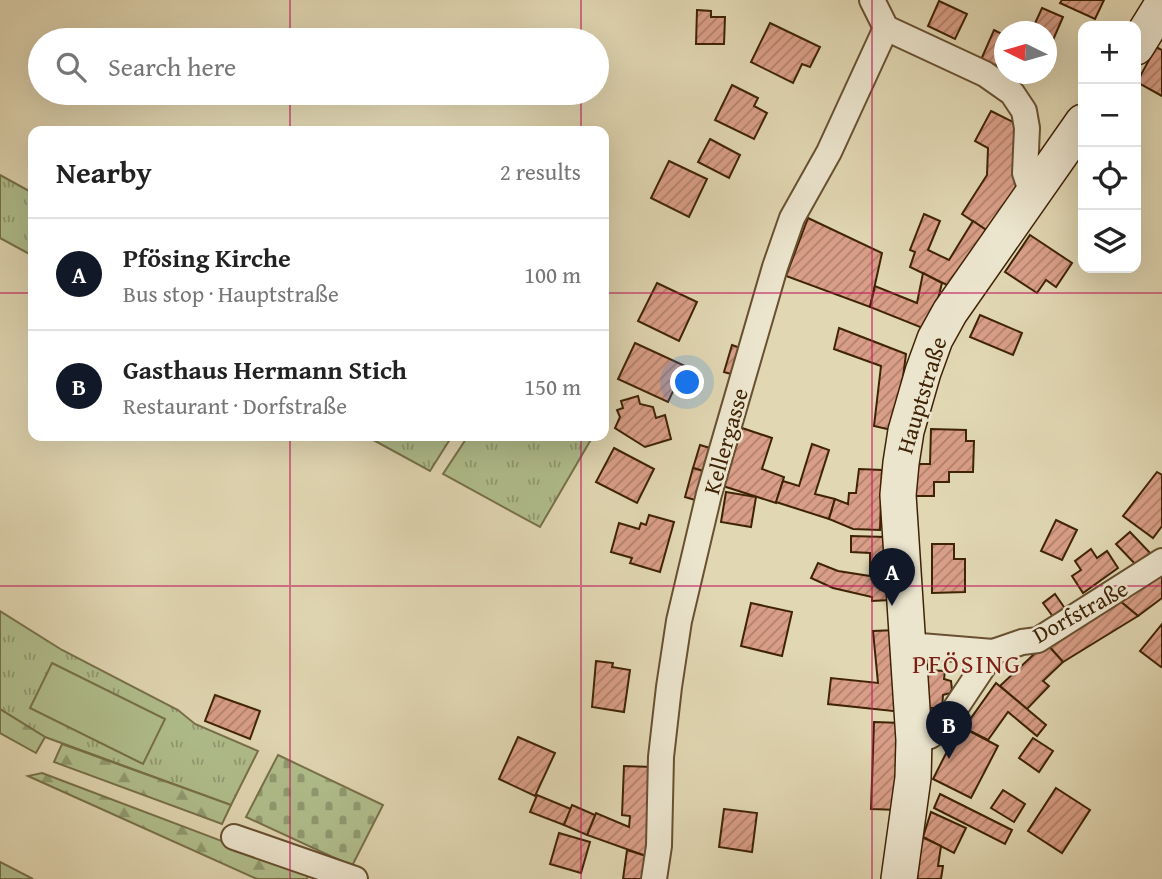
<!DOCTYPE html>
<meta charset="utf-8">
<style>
body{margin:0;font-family:"Gentium Book Plus",serif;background:#f2f2f2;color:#222}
.controls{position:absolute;right:21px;top:21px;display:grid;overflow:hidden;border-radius:14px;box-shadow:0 7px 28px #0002}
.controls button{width:63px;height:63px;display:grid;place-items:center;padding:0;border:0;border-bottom:2px solid #e0e0e0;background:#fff;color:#222;font:35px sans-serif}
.compass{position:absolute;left:994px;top:21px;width:63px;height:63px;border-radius:50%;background:#fff;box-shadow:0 7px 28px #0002;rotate:275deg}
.you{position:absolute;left:688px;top:383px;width:24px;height:24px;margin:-18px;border:5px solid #fff;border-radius:50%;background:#1a73e8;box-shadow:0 0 0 10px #1a73e833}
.badge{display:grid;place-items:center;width:46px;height:46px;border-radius:50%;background:#111827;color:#fff;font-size:23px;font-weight:700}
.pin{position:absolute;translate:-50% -58px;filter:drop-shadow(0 2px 4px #0008)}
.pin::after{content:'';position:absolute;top:37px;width:24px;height:21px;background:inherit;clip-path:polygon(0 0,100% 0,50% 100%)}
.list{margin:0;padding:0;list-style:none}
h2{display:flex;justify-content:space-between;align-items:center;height:91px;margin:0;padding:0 28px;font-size:30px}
h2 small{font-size:23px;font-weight:400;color:#767676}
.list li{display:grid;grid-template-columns:46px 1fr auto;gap:21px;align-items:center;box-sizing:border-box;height:112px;padding:0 28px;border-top:2px solid #e0e0e0}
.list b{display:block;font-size:26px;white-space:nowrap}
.list p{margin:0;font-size:23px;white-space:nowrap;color:#767676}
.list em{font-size:23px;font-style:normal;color:#767676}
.icon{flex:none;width:38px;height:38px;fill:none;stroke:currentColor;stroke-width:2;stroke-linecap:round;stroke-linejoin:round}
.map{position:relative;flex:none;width:1162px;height:879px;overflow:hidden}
.search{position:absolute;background:#fff;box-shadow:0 7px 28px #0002;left:28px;top:28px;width:581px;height:77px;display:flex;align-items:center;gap:18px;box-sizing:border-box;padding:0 24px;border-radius:38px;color:#767676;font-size:26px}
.panel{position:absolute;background:#fff;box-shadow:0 7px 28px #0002;left:28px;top:126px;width:581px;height:315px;border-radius:14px}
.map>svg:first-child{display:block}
</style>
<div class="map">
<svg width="1162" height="879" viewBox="0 0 1162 879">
<defs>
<pattern id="grass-tufts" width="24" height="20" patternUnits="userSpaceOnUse" patternTransform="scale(1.75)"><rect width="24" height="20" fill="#b1bf8e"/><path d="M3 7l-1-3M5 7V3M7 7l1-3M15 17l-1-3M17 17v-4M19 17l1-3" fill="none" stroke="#919b72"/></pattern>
<pattern id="forest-firs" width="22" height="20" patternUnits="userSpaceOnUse" patternTransform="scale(1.75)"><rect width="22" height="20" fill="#b1bf8e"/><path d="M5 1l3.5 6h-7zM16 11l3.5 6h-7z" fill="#919b72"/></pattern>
<pattern id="cemetery-stones" width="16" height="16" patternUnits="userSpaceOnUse" patternTransform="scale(1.75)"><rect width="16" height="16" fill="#b1bf8e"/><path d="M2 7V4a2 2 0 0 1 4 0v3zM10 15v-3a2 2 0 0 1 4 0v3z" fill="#919b72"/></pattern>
<pattern id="building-hatch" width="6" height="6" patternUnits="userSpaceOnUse" patternTransform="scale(1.75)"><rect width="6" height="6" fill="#d99e87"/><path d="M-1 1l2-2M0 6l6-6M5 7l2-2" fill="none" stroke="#b1806c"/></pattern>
</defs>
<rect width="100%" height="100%" fill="#e1d7b3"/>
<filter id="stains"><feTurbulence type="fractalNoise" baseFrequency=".00286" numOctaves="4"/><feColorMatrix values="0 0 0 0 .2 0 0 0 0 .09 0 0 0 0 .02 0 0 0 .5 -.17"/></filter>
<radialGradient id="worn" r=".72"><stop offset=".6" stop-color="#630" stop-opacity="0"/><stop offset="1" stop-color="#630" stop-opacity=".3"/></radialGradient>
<!-- grass -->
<g fill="url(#grass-tufts)" stroke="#78714a" stroke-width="2">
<polygon points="0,175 33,193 33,256 0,238"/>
<polygon points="366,436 452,436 430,471"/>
<polygon points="468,436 593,436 540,527 443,474"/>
<polygon points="0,611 62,650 178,710 195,724 258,751 231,805 45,737 0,709"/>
<polygon points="0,862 33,879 0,879"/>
</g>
<!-- forest -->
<g fill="url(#forest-firs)" stroke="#78714a" stroke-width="2">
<polygon points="0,709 45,737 36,753 0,733"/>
<polygon points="62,744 231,805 222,824 54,762"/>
<polygon points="42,773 309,874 307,879 257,879 28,776"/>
</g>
<!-- cemetery -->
<polygon fill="url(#cemetery-stones)" stroke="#78714a" stroke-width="2" points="278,755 383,805 352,866 246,817"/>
<!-- green -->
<polygon fill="#b1bf8e" stroke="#78714a" stroke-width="2" points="52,663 165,719 143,764 30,708"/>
<!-- building -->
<g fill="url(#building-hatch)" stroke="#3f2305" stroke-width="2">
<polygon points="1062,0 1104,0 1095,19 1060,3"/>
<polygon points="939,1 967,14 955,39 928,26"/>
<polygon points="1042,8 1063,17 1053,40 1046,37 1046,32 1032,30"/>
<polygon points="697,10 711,11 711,17 725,17 724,44 696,44"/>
<polygon points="770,23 820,47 810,67 802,64 793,83 751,62"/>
<polygon points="994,30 1004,35 1004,45 995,68 980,62"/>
<polygon points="1156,47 1162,50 1162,96 1137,82"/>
<polygon points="732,85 758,98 754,106 767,113 754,139 715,120"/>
<polygon points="991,111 1023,127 1020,191 992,234 962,214 987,175 988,148 975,141"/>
<polygon points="710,139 740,155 729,178 698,162"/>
<polygon points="669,161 707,179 689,217 651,198"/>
<polygon points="924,214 940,221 928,250 949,260 973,221 992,234 955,289 910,267 915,252 910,250"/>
<polygon points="808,218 882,253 870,307 786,276"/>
<polygon points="1030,235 1072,263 1056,287 1046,280 1037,293 1005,272"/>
<polygon points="923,273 942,283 930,331 870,307 875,286 917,303"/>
<polygon points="657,283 697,302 679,341 638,321"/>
<polygon points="980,315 1022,333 1013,355 970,337"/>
<polygon points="839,328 906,354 896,431 874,426 881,366 834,349"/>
<polygon points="635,343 685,366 668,402 618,379"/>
<polygon points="732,345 746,350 738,376 724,372"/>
<polygon points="638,396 640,404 653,407 656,418 665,415 671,439 645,447 615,428 620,417 617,410 623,408 621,401"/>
<polygon points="742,428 772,438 762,469 784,477 776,503 723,486"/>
<polygon points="931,429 966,430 966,441 974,441 973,472 949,472 949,482 934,482 934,496 915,496 915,464 930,464"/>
<polygon points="812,444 829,450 815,494 835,499 829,519 776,502 783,481 799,486"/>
<polygon points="700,445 710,448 703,471 693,468"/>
<polygon points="614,448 654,469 637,503 596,482"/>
<polygon points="693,468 703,471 695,500 685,497"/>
<polygon points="859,469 882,470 880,530 853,529 829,519 835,499 848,504 849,493 856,493"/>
<polygon points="1157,472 1162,475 1162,526 1153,538 1123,516"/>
<polygon points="726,492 756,497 751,527 721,522"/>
<polygon points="649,515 674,522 660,572 630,563 632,558 611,552 619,523 639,529 641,523 646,525"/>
<polygon points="1056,520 1077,530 1062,560 1041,551"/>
<polygon points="1130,532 1152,555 1139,568 1116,544"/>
<polygon points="851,536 886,537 890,600 872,601 872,597 833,588 811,578 818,563 838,571 870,576 870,553 851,552"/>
<polygon points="932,544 954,544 954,559 965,559 965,592 932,593"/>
<polygon points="1091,549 1097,558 1107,551 1118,568 1083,593 1072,576 1081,570 1075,561"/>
<polygon points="1162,573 1162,598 1138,616 1120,601"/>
<polygon points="1055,594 1066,610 1054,618 1043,603"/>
<polygon points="1120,601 1138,616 1063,662 1046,643"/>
<polygon points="751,603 792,612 782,656 741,646"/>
<polygon points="1162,624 1162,665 1161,667 1140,651"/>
<polygon points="897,630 902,712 828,704 831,678 878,683 873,631"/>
<polygon points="1046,643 1063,662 1043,681 1049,686 1027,709 1000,686"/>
<polygon points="596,661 613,663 612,667 630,670 624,712 592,707"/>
<polygon points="925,670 945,671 944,679 951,681 952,689 950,693 943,695 942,709 921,707"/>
<polygon points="996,683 1046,725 1037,736 1008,712 988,740 964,728"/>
<polygon points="215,695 260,711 250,739 205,721"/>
<polygon points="874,722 902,723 899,810 871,809"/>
<polygon points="960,726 998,746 971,798 933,779"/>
<polygon points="518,737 555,753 535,796 499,779"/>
<polygon points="1033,738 1053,751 1039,772 1019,758"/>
<polygon points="624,766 653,767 652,831 646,856 587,835 596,813 629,827 630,816 622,815"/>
<polygon points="1056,788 1090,810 1062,853 1028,831"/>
<polygon points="1003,790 1025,804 1014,822 991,808"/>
<polygon points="940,794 1012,830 1005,844 934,808"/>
<polygon points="537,795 571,809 564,825 530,812"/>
<polygon points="572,805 595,815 587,835 564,825"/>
<polygon points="724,809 757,813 752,852 719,847"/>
<polygon points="931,812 966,828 954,853 923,837"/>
<polygon points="559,833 590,842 581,873 550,864"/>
<polygon points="922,837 941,846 938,866 943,866 941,879 917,879"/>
<polygon points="627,850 646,856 648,879 623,879"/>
</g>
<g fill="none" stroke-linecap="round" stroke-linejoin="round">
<defs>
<g id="street">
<polyline points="872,0 886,28 985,74 1012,93 1024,111 1027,128 1025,173 1028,182 1037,189"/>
<polyline points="908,645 993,652 1022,642 1038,640 1162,561"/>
<polyline points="914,740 930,736 943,727 993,652"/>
<polyline points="234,837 355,879"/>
<polyline points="654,879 659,846 661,757 669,687 679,621 709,494 775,267 792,218 829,152 886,28"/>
</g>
<g id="secondary">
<polyline points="1136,47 1162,5"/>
<polyline points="899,879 913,778 914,740 898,495 901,463 906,431 923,372 935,339 950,312 1083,122"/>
</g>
</defs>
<!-- street casing -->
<use href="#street" stroke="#685030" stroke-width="28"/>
<!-- secondary casing -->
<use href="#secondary" stroke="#3f2305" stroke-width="38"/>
<!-- street -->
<use href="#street" stroke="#ece5ce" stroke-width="24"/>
<!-- secondary -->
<use href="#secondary" stroke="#ece5ce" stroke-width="35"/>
</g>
<!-- grid -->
<path fill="none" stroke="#c2185b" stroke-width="2" stroke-opacity="0.55" d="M290 0V40M581 0V40M872 0V879M290 93V131M581 93V131M0 293H33M604 293H1162M290 436V879M581 436V879M0 586H1162"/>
<g text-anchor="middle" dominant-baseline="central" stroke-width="5" stroke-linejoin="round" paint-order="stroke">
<!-- street labels -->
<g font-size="23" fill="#3f2305" stroke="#ece5ce">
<text transform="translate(921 395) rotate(-73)">Hauptstraße</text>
<text transform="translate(725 441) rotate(-74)">Kellergasse</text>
<text transform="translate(1080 611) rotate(-29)">Dorfstraße</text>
</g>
<!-- quarter labels -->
<g font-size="26" letter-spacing="2" fill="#7a1f14" stroke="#ece5ce">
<text x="967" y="663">PFÖSING</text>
</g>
</g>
<rect width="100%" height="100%" filter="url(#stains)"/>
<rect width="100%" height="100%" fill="url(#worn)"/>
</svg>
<div class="controls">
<button>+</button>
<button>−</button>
<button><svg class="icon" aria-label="locate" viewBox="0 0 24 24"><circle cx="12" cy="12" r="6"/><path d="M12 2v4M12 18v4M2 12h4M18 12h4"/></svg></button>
<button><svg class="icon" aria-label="layers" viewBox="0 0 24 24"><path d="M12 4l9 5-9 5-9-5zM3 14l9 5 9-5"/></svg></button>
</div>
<svg class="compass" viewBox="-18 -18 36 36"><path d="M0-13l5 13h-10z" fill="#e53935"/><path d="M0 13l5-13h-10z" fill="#767676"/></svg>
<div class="you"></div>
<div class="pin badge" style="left:892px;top:606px">A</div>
<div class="pin badge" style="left:949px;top:759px">B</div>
<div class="search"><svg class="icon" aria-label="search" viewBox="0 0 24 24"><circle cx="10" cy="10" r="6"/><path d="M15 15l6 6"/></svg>Search here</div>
<section class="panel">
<h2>Nearby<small>2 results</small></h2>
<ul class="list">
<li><span class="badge">A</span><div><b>Pfösing Kirche</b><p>Bus stop · Hauptstraße</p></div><em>100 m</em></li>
<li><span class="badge">B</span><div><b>Gasthaus Hermann Stich</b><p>Restaurant · Dorfstraße</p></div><em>150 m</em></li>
</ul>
</section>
</div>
